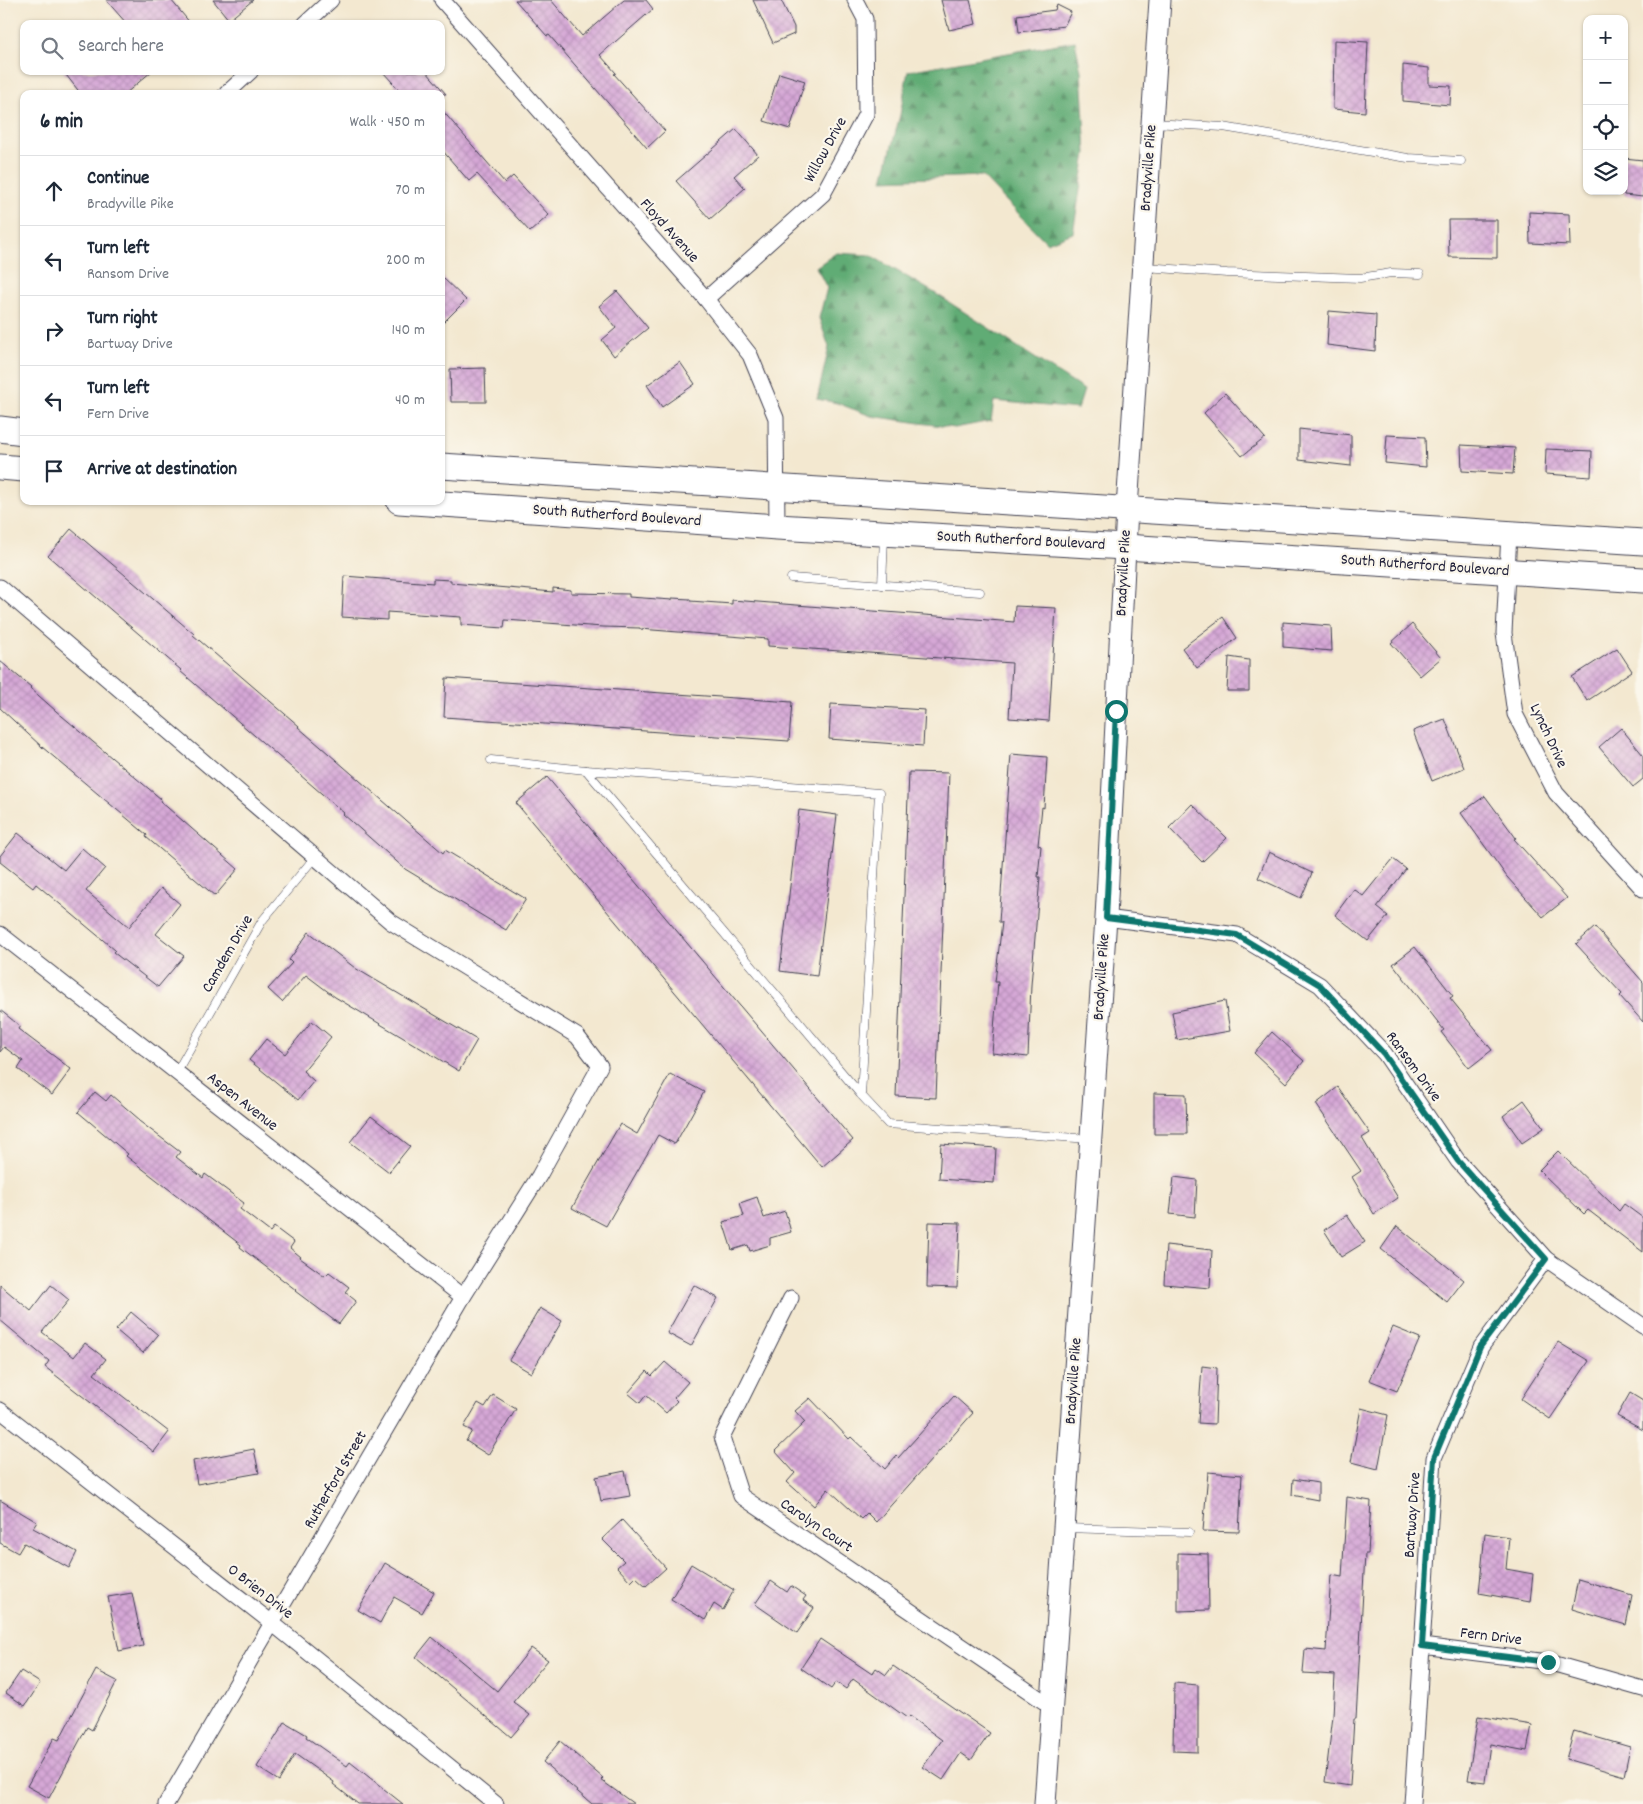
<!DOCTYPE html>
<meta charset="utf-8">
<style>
body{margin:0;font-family:Dekko,sans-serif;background:#f2f2f3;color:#1f2937}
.controls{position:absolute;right:15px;top:15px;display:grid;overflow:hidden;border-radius:10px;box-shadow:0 1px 4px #0004}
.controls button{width:45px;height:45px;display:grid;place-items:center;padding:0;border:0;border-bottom:1px solid #e0e1e3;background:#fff;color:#1f2937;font:25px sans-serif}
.stop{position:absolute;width:15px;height:15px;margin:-11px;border:4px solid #0f766e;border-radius:50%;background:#fff}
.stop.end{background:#0f766e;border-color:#fff;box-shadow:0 1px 5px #0008}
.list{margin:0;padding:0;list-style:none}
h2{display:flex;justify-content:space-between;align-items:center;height:65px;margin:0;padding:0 20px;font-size:21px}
h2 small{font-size:16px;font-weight:400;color:#747a83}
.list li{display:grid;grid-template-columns:32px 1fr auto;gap:15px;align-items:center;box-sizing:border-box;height:70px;padding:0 20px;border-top:1px solid #e0e1e3}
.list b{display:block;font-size:19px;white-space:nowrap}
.list p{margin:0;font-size:16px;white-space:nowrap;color:#747a83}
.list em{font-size:16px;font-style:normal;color:#747a83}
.icon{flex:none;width:28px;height:28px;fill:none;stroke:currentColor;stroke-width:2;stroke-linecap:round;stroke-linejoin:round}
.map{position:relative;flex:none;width:1643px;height:1804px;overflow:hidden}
.search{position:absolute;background:#fff;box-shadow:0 1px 4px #0004;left:20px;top:20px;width:425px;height:55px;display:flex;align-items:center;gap:12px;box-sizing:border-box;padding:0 18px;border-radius:10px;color:#747a83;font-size:19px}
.panel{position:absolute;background:#fff;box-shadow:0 1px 4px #0004;left:20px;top:90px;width:425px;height:415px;border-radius:10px}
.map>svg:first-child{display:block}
</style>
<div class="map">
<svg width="1643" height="1804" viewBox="0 0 1643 1804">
<defs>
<pattern id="forest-firs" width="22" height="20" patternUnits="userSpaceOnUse" patternTransform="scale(1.25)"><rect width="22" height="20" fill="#61ac75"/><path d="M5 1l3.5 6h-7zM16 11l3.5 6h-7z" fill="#508c61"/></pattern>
<pattern id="building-cross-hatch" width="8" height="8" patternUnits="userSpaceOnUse" patternTransform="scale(1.25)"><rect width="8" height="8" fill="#d5a7d6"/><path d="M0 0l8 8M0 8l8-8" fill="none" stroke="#b78fb9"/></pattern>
</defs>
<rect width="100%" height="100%" fill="#fbf7ec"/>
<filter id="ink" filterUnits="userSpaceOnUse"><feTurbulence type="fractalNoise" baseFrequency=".02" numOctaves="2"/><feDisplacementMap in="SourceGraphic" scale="10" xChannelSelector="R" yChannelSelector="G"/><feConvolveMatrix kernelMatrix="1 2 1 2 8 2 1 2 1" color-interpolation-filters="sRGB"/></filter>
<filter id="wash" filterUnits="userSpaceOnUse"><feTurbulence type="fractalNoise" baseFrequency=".0096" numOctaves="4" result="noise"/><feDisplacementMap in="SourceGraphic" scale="20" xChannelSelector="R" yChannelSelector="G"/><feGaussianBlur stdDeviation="1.12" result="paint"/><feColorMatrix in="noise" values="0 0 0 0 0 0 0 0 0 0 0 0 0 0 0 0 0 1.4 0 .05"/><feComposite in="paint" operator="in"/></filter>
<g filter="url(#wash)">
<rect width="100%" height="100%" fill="#f3e8d0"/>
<!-- forest -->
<g fill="url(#forest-firs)" stroke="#426758">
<polygon points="1075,41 1081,71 1086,153 1073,233 1047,243 982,176 883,180 900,115 908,71"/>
<polygon points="836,253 870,255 938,295 1084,390 1078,409 994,401 991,421 955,428 871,416 837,403 817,399 829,347 819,318 827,288 816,267"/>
</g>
<g id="blocks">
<!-- building -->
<g fill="url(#building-cross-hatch)">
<polygon points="106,0 171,0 191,24 127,24"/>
<polygon points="213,0 253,0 229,20"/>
<polygon points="515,0 551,0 582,36 624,0 646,0 653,9 600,55 616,73 614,74 665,131 647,148 549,35 547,36"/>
<polygon points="753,0 781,0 794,27 794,34 773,43"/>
<polygon points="941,0 970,0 976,24 949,30"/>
<polygon points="1057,5 1071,12 1064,26 1019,32 1017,15 1055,10"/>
<polygon points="1334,40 1368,42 1365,112 1333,109"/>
<polygon points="1403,65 1429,68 1429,85 1451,86 1450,105 1403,101"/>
<polygon points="63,71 152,71 125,94 81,94"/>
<polygon points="382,71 426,71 446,94 403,94"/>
<polygon points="779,73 805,81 790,129 764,121"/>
<polygon points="441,109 505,183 513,176 549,215 530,232 477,174 469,181 441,149"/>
<polygon points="736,129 758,155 734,176 745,188 710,219 676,181"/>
<polygon points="1624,158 1643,160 1643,197 1624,195"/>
<polygon points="1529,212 1569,214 1570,245 1530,243"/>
<polygon points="1448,220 1497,220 1497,258 1449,257"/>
<polygon points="441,276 466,300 441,325"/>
<polygon points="617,291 648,328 614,356 602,340 616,328 599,306"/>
<polygon points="1329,311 1376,315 1375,351 1327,345"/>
<polygon points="680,362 695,384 662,407 647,385"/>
<polygon points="485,368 486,402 451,402 450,369"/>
<polygon points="1225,393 1265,438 1242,456 1204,413"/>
<polygon points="1299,429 1351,435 1351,466 1299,460"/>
<polygon points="1387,435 1425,437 1426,467 1385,463"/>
<polygon points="1461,445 1515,448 1513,474 1462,471"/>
<polygon points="1546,449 1592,451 1591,477 1545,474"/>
<polygon points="71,529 194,634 193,635 299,726 298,727 443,853 445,850 526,899 506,930 405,869 343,814 344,813 180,671 181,670 48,556"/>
<polygon points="344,576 433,583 433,579 451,580 451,583 553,592 553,588 571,590 571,593 629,594 629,597 672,600 672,598 690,599 690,601 732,604 732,600 1014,622 1015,606 1056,608 1049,721 1009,718 1012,663 768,646 768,639 640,629 640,628 603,627 505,620 504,628 461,625 461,617 387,612 387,620 342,617"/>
<polygon points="1223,617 1237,638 1197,668 1182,648"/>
<polygon points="1283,622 1331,626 1332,651 1283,647"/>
<polygon points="1412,624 1441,658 1420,676 1391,643"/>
<polygon points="1617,648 1632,671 1587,701 1572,677"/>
<polygon points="1229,657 1249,660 1249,691 1227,691"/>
<polygon points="0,661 31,687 30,688 56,711 161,799 160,801 238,869 215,896 146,837 147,835 42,747 0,708"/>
<polygon points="446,678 792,702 789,741 444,717"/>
<polygon points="831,704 925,710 923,746 829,739"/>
<polygon points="1445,719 1464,768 1432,781 1413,731"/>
<polygon points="1621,728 1643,755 1643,779 1633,787 1599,747"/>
<polygon points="1011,754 1047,757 1044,808 1042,807 1038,845 1041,846 1038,877 1040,877 1031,985 1028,1057 992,1053 998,982 995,982 1002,922 999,922"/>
<polygon points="909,772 949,773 936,1098 896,1096"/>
<polygon points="547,777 853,1140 822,1167 516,803"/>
<polygon points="1485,796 1516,838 1514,839 1567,898 1543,917 1507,877 1461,813"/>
<polygon points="1192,804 1227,838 1202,862 1169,828"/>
<polygon points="799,810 837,815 817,976 780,971"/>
<polygon points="18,833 64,870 82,848 105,868 86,891 129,927 161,888 180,904 156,934 184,956 158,987 113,952 115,950 36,884 33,888 0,862 0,856"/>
<polygon points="1269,852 1312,873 1301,898 1258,878"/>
<polygon points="1393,859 1406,869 1377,907 1388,916 1368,941 1335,915 1354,889 1363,896"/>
<polygon points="1595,927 1643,982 1643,1022 1620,996 1622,994 1576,944"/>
<polygon points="309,932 355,968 477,1040 459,1071 335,997 306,975 282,1002 268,989 292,963 289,960"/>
<polygon points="1415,947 1453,996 1450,998 1492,1050 1469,1068 1441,1032 1444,1030 1393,964"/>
<polygon points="1225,1001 1230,1031 1177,1040 1172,1012"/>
<polygon points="0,1010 20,1026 18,1029 71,1069 52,1095 18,1069 23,1061 4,1047 0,1052"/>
<polygon points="312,1021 331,1037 303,1071 314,1081 298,1100 249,1060 266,1039 285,1054"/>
<polygon points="1272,1032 1304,1061 1286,1083 1254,1053"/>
<polygon points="670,1074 704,1092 675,1144 658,1135 606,1226 572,1208 620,1124 637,1134"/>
<polygon points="1338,1087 1370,1133 1362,1138 1398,1198 1374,1214 1352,1177 1361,1171 1316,1104"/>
<polygon points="95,1092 106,1101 111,1095 140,1120 139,1121 180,1152 176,1157 203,1178 205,1174 244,1203 240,1209 270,1232 274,1227 294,1242 290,1248 301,1257 300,1258 325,1276 329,1272 349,1287 345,1292 356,1301 339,1324 295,1291 296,1290 240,1247 241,1245 126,1156 128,1154 78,1112"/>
<polygon points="1154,1093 1186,1094 1187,1134 1154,1134"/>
<polygon points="1524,1100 1544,1128 1522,1143 1503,1116"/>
<polygon points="371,1116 410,1146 389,1172 350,1142"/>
<polygon points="941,1144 996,1148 994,1183 939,1179"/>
<polygon points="1558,1151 1619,1211 1624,1204 1643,1218 1643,1252 1588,1210 1584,1214 1539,1170"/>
<polygon points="1174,1177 1197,1180 1195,1217 1170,1214"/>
<polygon points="757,1197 764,1218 785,1211 791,1232 770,1238 770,1245 750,1251 748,1245 732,1250 723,1222 744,1216 740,1203"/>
<polygon points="1347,1215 1365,1242 1341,1257 1324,1230"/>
<polygon points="929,1222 960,1223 957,1288 927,1287"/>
<polygon points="1397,1226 1464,1280 1447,1302 1381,1249"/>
<polygon points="1166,1245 1212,1250 1210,1288 1164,1284"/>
<polygon points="0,1285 31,1311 51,1285 69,1300 42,1332 74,1357 85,1343 106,1359 94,1374 169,1432 154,1452 45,1367 49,1361 0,1320"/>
<polygon points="694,1285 718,1298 691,1346 667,1333"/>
<polygon points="540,1308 562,1321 531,1373 509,1360"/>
<polygon points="131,1312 158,1335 143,1353 116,1330"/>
<polygon points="1393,1327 1420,1338 1397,1391 1369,1380"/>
<polygon points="1558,1342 1589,1361 1550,1419 1521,1399"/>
<polygon points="665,1362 688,1382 674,1398 677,1401 666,1413 646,1395 640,1403 628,1393 647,1371 652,1376"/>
<polygon points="1202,1366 1217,1368 1215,1424 1198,1423"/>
<polygon points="1630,1393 1643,1401 1643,1430 1617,1416"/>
<polygon points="493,1395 516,1409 488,1455 466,1441 472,1431 464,1427 478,1403 485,1407"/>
<polygon points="954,1396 973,1413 876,1522 867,1513 861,1519 828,1489 814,1506 787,1482 795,1473 775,1451 805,1422 795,1411 810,1398 849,1439 851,1437 885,1469 896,1456 898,1458"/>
<polygon points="1361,1408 1388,1415 1378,1469 1351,1462"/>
<polygon points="254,1449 259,1473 197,1484 193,1461"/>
<polygon points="625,1471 630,1496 601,1501 596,1477"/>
<polygon points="1208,1472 1242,1475 1239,1532 1203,1531"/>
<polygon points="1293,1479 1318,1483 1318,1500 1292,1495"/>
<polygon points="1347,1497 1371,1501 1368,1554 1365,1554 1356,1719 1354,1719 1350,1786 1325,1782 1333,1716 1335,1675 1303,1673 1305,1649 1326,1651 1331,1575 1342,1577"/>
<polygon points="0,1500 37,1522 33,1528 77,1552 69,1568 24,1543 18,1553 0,1543"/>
<polygon points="622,1520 666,1568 646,1586 636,1577 631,1582 617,1567 624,1561 602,1539"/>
<polygon points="1485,1533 1509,1537 1506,1569 1533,1574 1530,1602 1479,1593"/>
<polygon points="1178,1553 1208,1554 1209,1610 1178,1611"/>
<polygon points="385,1563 434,1592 422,1613 394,1597 380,1623 358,1610"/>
<polygon points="691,1564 734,1590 723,1610 714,1604 705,1620 671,1599"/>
<polygon points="1578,1579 1632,1595 1626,1625 1572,1609"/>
<polygon points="771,1581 787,1592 791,1586 806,1596 803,1600 814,1608 797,1633 755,1604"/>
<polygon points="132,1593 143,1646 119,1651 108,1597"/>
<polygon points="432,1637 497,1691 531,1648 548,1660 513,1702 530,1715 511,1737 416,1657"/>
<polygon points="820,1639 872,1674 876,1668 886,1675 893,1666 990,1733 971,1760 961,1753 943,1780 923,1767 942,1740 909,1716 907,1718 853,1679 846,1689 836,1682 831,1689 801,1668"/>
<polygon points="96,1670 117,1681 92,1730 87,1727 49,1798 27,1786 54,1738 59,1740"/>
<polygon points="21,1671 40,1683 25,1706 6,1693"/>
<polygon points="1174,1683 1198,1685 1198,1752 1173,1751"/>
<polygon points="1478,1716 1532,1725 1527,1751 1490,1744 1485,1782 1468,1780"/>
<polygon points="285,1722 307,1735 306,1737 347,1766 350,1762 403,1804 358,1804 333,1784 334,1782 295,1754 279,1781 257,1767"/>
<polygon points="1574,1731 1630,1747 1624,1776 1566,1759"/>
<polygon points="560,1741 603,1778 601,1780 634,1804 592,1804 543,1762"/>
</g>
</g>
</g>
<g filter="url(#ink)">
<use href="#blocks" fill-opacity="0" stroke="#414051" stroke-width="1"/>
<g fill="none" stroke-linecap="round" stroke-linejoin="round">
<defs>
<g id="service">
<polyline points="1153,123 1223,127 1408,158 1461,161"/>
<polyline points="1145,267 1227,273 1360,278 1391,273 1420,274"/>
<polyline points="791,578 980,592"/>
<polyline points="882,585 884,537"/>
<polyline points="491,760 586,770"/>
<polyline points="176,1073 262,921 315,857"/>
<polyline points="861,1095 879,793 586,770 861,1095 888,1124 1089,1139"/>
<polyline points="1066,1528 1189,1532"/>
</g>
<g id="minor">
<polyline points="442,0 706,299 750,355 776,418 777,527"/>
<polyline points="305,24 331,0"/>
<polyline points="226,94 251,71"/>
<polyline points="706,299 823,194 866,114 865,19 855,0"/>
<polyline points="1509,533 1504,633 1515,714 1556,793 1643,889"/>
<polyline points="0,587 391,922 577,1036 600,1066 539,1176 463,1297 166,1804"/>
<polyline points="1106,918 1237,935 1320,985 1385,1054 1458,1161 1546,1259 1643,1326"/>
<polyline points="0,934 463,1297"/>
<polyline points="791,1298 722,1437 741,1496 1052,1707"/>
<polyline points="0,1410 272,1623 496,1804"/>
<polyline points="1422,1646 1548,1662 1643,1689"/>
<polyline points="1412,1804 1434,1458 1481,1347 1546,1259"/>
</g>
<polyline id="secondary" points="1045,1804 1106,918 1127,509 1160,0"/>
<g id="trunk">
<polyline points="0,429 24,432"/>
<polyline points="441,466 1643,542"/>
<polyline points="0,467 24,469"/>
<polyline points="399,501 777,527 1125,547 1643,580"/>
</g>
</defs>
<!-- service casing -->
<use href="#service" stroke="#414051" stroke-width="9"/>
<!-- minor casing -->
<use href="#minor" stroke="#414051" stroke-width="17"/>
<!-- secondary casing -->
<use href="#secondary" stroke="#414051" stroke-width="23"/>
<!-- trunk casing -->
<use href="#trunk" stroke="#414051" stroke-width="27"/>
<!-- service -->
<use href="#service" stroke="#fff" stroke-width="8"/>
<!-- minor -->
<use href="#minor" stroke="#fff" stroke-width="15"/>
<!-- secondary -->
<use href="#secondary" stroke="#fff" stroke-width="21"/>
<!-- trunk -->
<use href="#trunk" stroke="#fff" stroke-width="25"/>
</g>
</g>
<g fill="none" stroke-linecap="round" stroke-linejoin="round" filter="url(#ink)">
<!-- route -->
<polyline stroke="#0f766e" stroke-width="6" points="1116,711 1106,918 1237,935 1320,985 1384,1054 1458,1161 1546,1259 1480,1347 1434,1458 1422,1646 1548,1662"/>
</g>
<g text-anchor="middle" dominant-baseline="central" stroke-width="4.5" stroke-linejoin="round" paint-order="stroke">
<!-- street labels -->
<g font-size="16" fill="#22223b" stroke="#fbf7ec">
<text transform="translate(826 150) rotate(-61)">Willow Drive</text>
<text transform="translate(1149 168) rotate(-86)">Bradyville Pike</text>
<text transform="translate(669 231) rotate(48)">Floyd Avenue</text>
<text transform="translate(617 516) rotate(4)">South Rutherford Boulevard</text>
<text transform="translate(1021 541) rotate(3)">South Rutherford Boulevard</text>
<text transform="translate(1425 566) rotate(4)">South Rutherford Boulevard</text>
<text transform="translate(1124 573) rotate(-87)">Bradyville Pike</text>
<text transform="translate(1548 736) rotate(65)">Lynch Drive</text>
<text transform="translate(228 954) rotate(-60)">Camdem Drive</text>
<text transform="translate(1102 977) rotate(-86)">Bradyville Pike</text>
<text transform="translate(1413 1067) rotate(54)">Ransom Drive</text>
<text transform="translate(242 1102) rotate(38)">Aspen Avenue</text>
<text transform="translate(1074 1381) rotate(-86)">Bradyville Pike</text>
<text transform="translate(336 1480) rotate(-60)">Rutherford Street</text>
<text transform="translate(1413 1515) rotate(-86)">Bartway Drive</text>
<text transform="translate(816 1526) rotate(34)">Carolyn Court</text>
<text transform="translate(260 1592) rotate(38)">O Brien Drive</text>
<text transform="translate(1491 1637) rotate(7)">Fern Drive</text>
</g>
</g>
</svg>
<div class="controls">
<button>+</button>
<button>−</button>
<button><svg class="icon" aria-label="locate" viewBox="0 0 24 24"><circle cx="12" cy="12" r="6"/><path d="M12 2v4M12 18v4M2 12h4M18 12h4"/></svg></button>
<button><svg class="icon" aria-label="layers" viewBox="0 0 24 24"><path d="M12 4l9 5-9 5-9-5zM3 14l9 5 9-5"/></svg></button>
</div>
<div class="stop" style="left:1116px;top:711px"></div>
<div class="stop end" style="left:1548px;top:1662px"></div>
<div class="search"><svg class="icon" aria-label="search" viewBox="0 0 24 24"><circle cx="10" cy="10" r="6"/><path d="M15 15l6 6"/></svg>Search here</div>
<section class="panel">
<h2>6 min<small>Walk · 450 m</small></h2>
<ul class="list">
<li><svg class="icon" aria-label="ahead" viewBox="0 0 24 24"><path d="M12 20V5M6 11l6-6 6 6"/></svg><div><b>Continue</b><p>Bradyville Pike</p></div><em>70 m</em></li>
<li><svg class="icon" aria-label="left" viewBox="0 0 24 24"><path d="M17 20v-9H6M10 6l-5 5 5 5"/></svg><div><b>Turn left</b><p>Ransom Drive</p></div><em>200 m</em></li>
<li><svg class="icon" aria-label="right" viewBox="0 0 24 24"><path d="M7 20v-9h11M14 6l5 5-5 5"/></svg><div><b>Turn right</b><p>Bartway Drive</p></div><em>140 m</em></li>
<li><svg class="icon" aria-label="left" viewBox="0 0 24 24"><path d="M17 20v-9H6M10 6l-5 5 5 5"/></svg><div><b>Turn left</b><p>Fern Drive</p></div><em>40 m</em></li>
<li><svg class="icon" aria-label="arrive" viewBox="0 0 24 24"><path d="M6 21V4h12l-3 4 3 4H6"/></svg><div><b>Arrive at destination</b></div></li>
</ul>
</section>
</div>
